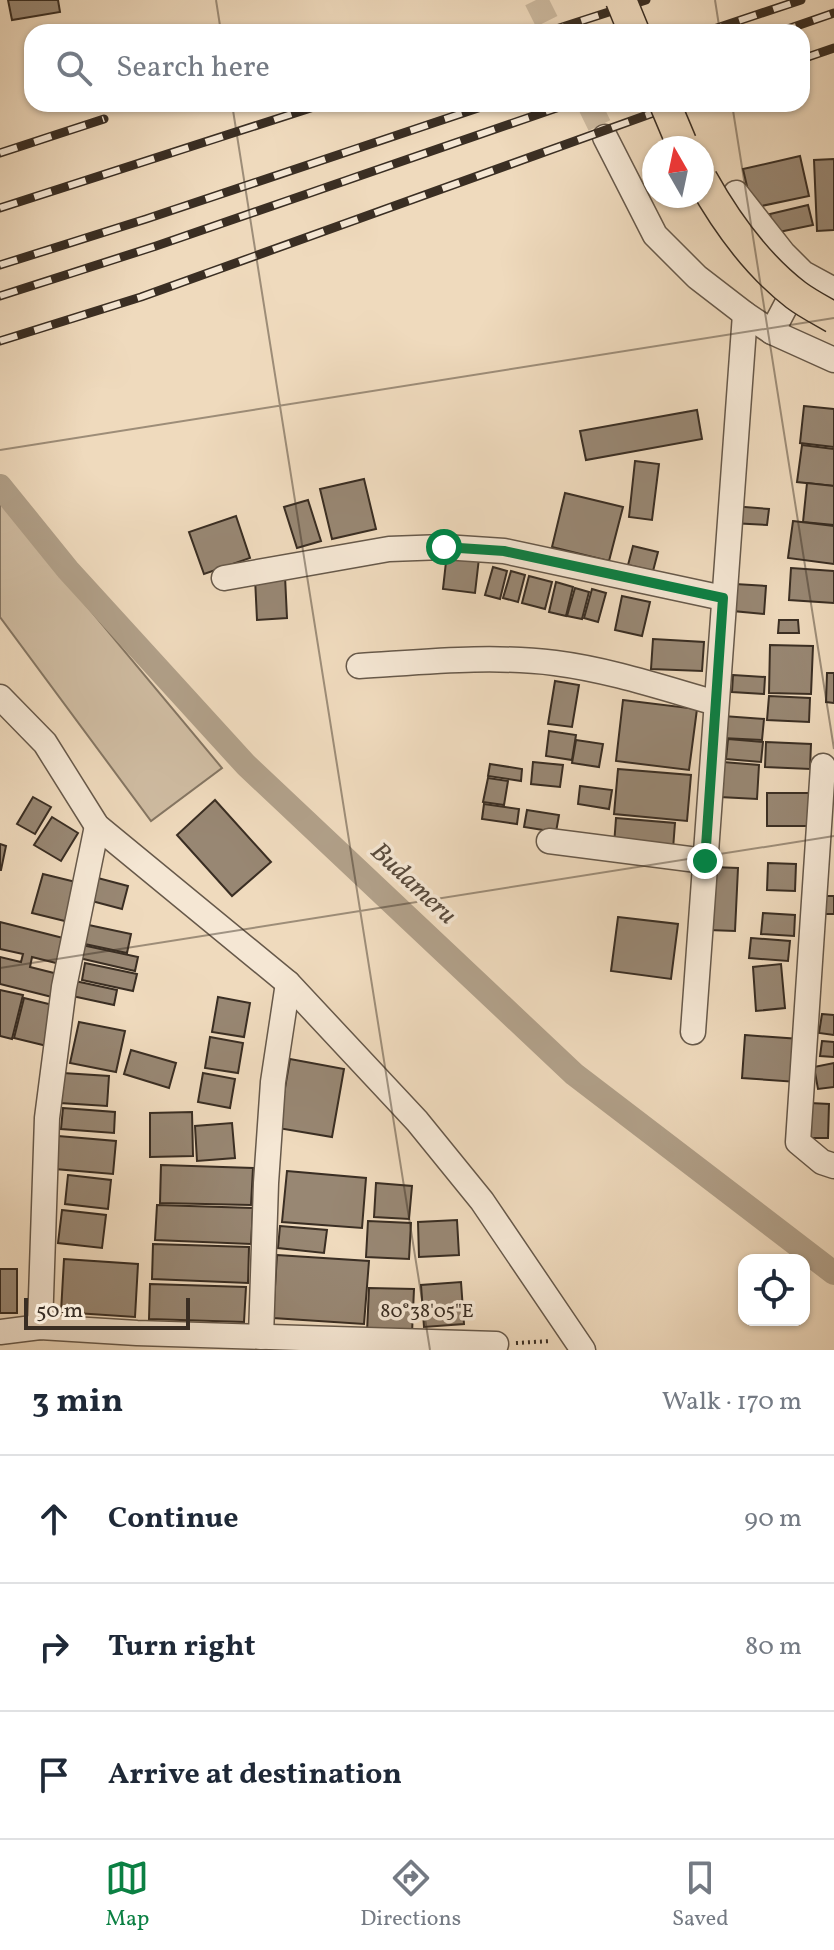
<!DOCTYPE html>
<meta charset="utf-8">
<style>
body{margin:0;font-family:Vollkorn,serif;background:#f6f6f7;color:#1f2937}
.controls{position:absolute;right:24px;bottom:24px;display:grid;overflow:hidden;border-radius:16px;box-shadow:0 2px 6px #0004}
.controls button{width:72px;height:72px;display:grid;place-items:center;padding:0;border:0;border-bottom:2px solid #e0e1e3;background:#fff;color:#1f2937;font:40px sans-serif}
.compass{position:absolute;left:642px;top:136px;width:72px;height:72px;border-radius:50%;background:#fff;box-shadow:0 2px 6px #0004;rotate:351deg}
.scale{position:absolute;left:24px;bottom:20px;width:166px;box-sizing:border-box;padding-left:8px;border:4px solid #3a2e23;border-top:0;font-size:22px;line-height:28px;white-space:nowrap;color:#3a2e23;-webkit-text-stroke:6px #f5e7d4;paint-order:stroke}
.stop{position:absolute;width:24px;height:24px;margin:-18px;border:6px solid #0b8043;border-radius:50%;background:#fff}
.stop.end{background:#0b8043;border-color:#fff;box-shadow:0 2px 8px #0008}
.list{margin:0;padding:0;list-style:none}
h2{display:flex;justify-content:space-between;align-items:center;height:104px;margin:0;padding:0 32px;font-size:34px}
h2 small{font-size:26px;font-weight:400;color:#747a83}
.list li{display:grid;grid-template-columns:52px 1fr auto;gap:24px;align-items:center;box-sizing:border-box;height:128px;padding:0 32px;border-top:2px solid #e0e1e3}
.list b{display:block;font-size:30px;white-space:nowrap}
.list em{font-size:26px;font-style:normal;color:#747a83}
.icon{flex:none;width:44px;height:44px;fill:none;stroke:currentColor;stroke-width:2;stroke-linecap:round;stroke-linejoin:round}
.map{position:relative;flex:none;width:834px;height:1350px;overflow:hidden}
.search{position:absolute;background:#fff;box-shadow:0 2px 6px #0004;left:24px;right:24px;top:24px;height:88px;display:flex;align-items:center;gap:20px;box-sizing:border-box;padding:0 28px;border-radius:24px;color:#747a83;font-size:30px}
.sheet{height:488px;background:#fff}
nav{display:flex;justify-content:space-around;align-items:center;box-sizing:border-box;height:112px;border-top:2px solid #e0e1e3;background:#fff;font-size:22px;color:#747a83}
nav a{display:grid;justify-items:center;gap:4px}
nav .on{color:#0b8043}
.map>svg:first-child{display:block}
</style>
<div class="map">
<svg width="834" height="1350" viewBox="0 0 834 1350">
<rect width="100%" height="100%" fill="#efdabd"/>
<filter id="stains"><feTurbulence type="fractalNoise" baseFrequency=".0025" numOctaves="4"/><feColorMatrix values="0 0 0 0 .2 0 0 0 0 .09 0 0 0 0 .02 0 0 0 .5 -.17"/></filter>
<radialGradient id="worn" r=".72"><stop offset=".6" stop-color="#630" stop-opacity="0"/><stop offset="1" stop-color="#630" stop-opacity=".3"/></radialGradient>
<!-- green -->
<polygon fill="#d0bda3" stroke="#857663" stroke-width="2" points="0,502 222,768 151,821 0,617"/>
<g fill="none" stroke-linecap="round" stroke-linejoin="round">
<!-- canal -->
<polyline stroke="#b1a089" stroke-width="24" points="0,486 68,570 246,765 574,1074 834,1273"/>
</g>
<!-- building -->
<g fill="#988773" stroke="#3a2e23" stroke-width="2">
<polygon points="8,0 58,0 60,12 12,20"/>
<polygon points="800,156 809,196 752,208 743,169"/>
<polygon points="834,159 834,230 817,231 814,160"/>
<polygon points="808,205 813,225 774,233 770,214"/>
<polygon points="804,406 834,409 834,447 800,443"/>
<polygon points="697,410 702,439 586,460 580,431"/>
<polygon points="802,445 834,449 834,486 797,482"/>
<polygon points="635,461 659,464 652,520 629,517"/>
<polygon points="364,479 376,529 332,539 320,489"/>
<polygon points="807,483 834,486 834,525 803,522"/>
<polygon points="565,493 623,507 609,561 552,547"/>
<polygon points="308,500 321,541 297,548 284,507"/>
<polygon points="732,506 769,509 767,525 731,523"/>
<polygon points="236,516 250,558 204,574 189,532"/>
<polygon points="793,521 834,526 834,564 788,558"/>
<polygon points="633,546 658,552 653,571 628,565"/>
<polygon points="447,553 479,558 475,593 443,589"/>
<polygon points="493,567 507,571 500,599 485,595"/>
<polygon points="791,568 834,571 834,603 789,600"/>
<polygon points="511,571 525,575 518,602 503,598"/>
<polygon points="285,576 287,618 257,620 255,578"/>
<polygon points="529,576 552,582 545,609 522,603"/>
<polygon points="556,582 573,587 566,616 549,612"/>
<polygon points="735,584 766,586 764,614 733,611"/>
<polygon points="575,588 589,592 582,619 567,616"/>
<polygon points="592,589 606,593 598,622 584,618"/>
<polygon points="622,596 650,602 642,636 615,630"/>
<polygon points="779,620 798,620 799,633 778,633"/>
<polygon points="653,639 704,642 702,671 651,669"/>
<polygon points="770,645 813,646 811,694 769,693"/>
<polygon points="827,673 834,673 834,703 826,702"/>
<polygon points="733,675 765,677 764,694 732,692"/>
<polygon points="555,681 579,685 572,727 548,724"/>
<polygon points="769,696 810,698 809,722 767,720"/>
<polygon points="623,700 697,709 689,770 616,761"/>
<polygon points="723,716 764,719 762,740 722,738"/>
<polygon points="549,731 576,735 572,760 546,756"/>
<polygon points="728,739 763,742 761,762 726,759"/>
<polygon points="576,740 603,744 599,767 572,763"/>
<polygon points="766,742 811,744 810,769 765,767"/>
<polygon points="533,762 563,765 560,787 531,784"/>
<polygon points="723,762 759,765 757,799 720,797"/>
<polygon points="490,764 522,769 521,781 488,776"/>
<polygon points="618,769 691,775 687,821 614,814"/>
<polygon points="488,778 508,781 504,805 483,802"/>
<polygon points="580,786 612,790 609,809 578,804"/>
<rect x="767" y="793" width="44" height="33"/>
<polygon points="33,797 51,807 35,834 17,824"/>
<polygon points="215,800 271,862 232,896 177,835"/>
<polygon points="484,804 519,809 517,824 482,819"/>
<polygon points="527,810 559,815 556,832 524,827"/>
<polygon points="52,817 78,833 61,861 34,845"/>
<polygon points="616,818 675,823 673,849 614,845"/>
<polygon points="0,844 6,846 1,870 0,870"/>
<polygon points="768,863 796,864 795,891 767,890"/>
<polygon points="712,867 738,868 735,931 709,930"/>
<polygon points="43,874 84,884 73,923 32,913"/>
<polygon points="94,877 128,886 122,909 88,900"/>
<rect x="823" y="896" width="11" height="18"/>
<polygon points="763,913 795,915 794,936 761,934"/>
<polygon points="618,917 678,924 671,979 611,971"/>
<polygon points="0,922 67,939 60,964 32,957 30,967 58,974 52,997 0,984 0,957 21,962 23,954 0,949"/>
<polygon points="84,924 131,934 127,953 80,943"/>
<polygon points="751,938 790,941 788,961 749,958"/>
<polygon points="82,945 138,957 135,971 79,958"/>
<polygon points="85,963 137,974 133,991 82,980"/>
<polygon points="781,964 785,1008 756,1011 753,967"/>
<polygon points="75,981 117,990 114,1005 72,996"/>
<polygon points="0,990 23,995 12,1039 0,1036"/>
<polygon points="218,997 250,1003 244,1037 212,1032"/>
<polygon points="24,998 57,1006 47,1046 14,1038"/>
<polygon points="822,1014 834,1015 834,1035 819,1033"/>
<polygon points="79,1022 125,1031 116,1072 70,1063"/>
<polygon points="745,1035 800,1039 797,1082 742,1078"/>
<polygon points="210,1037 243,1043 238,1073 205,1068"/>
<polygon points="822,1041 834,1042 834,1057 820,1056"/>
<polygon points="131,1050 176,1063 169,1088 124,1074"/>
<polygon points="290,1059 344,1069 332,1137 278,1128"/>
<polygon points="834,1063 834,1087 818,1089 814,1067"/>
<polygon points="63,1073 109,1076 107,1106 60,1103"/>
<polygon points="203,1073 235,1079 230,1108 198,1102"/>
<polygon points="810,1103 829,1104 828,1138 808,1138"/>
<polygon points="63,1108 115,1112 114,1133 61,1129"/>
<polygon points="192,1112 193,1156 150,1157 150,1113"/>
<polygon points="232,1123 235,1158 197,1161 195,1126"/>
<polygon points="58,1136 116,1141 113,1174 55,1169"/>
<polygon points="161,1165 253,1168 251,1205 160,1203"/>
<polygon points="287,1171 366,1178 362,1228 282,1222"/>
<polygon points="68,1175 111,1180 108,1209 65,1204"/>
<polygon points="376,1183 412,1186 409,1219 374,1217"/>
<polygon points="157,1205 253,1208 251,1244 155,1240"/>
<polygon points="62,1210 106,1215 102,1248 58,1243"/>
<polygon points="457,1220 459,1255 419,1257 418,1222"/>
<polygon points="368,1221 411,1223 409,1259 366,1257"/>
<polygon points="280,1226 327,1230 324,1253 278,1248"/>
<polygon points="153,1244 249,1247 248,1283 152,1279"/>
<polygon points="277,1255 369,1261 364,1324 273,1318"/>
<polygon points="64,1259 138,1264 135,1317 61,1312"/>
<rect x="0" y="1269" width="17" height="44"/>
<polygon points="461,1282 464,1324 424,1327 421,1285"/>
<polygon points="150,1284 246,1287 244,1322 149,1319"/>
<polygon points="369,1288 414,1289 412,1333 367,1332"/>
</g>
<g fill="none" stroke-linecap="round" stroke-linejoin="round">
<!-- minor-tunnel -->
<g stroke="#cbb89e" stroke-width="24" stroke-dasharray="24 12" stroke-linecap="butt">
<polyline points="536,0 552,32"/>
<polyline points="589,104 605,137"/>
</g>
<defs>
<g id="minor">
<polyline points="605,137 655,235 697,277 745,314 772,332 834,360"/>
<polyline points="736,193 783,253 803,273 834,290"/>
<polyline points="772,332 801,277"/>
<polyline points="224,578 389,549 444,547 504,551 723,598"/>
<path d="M359 666C425 662 490 655 555 663 610 670 663 688 716 703"/>
<polyline points="0,697 45,743 97,826 288,983 417,1121 482,1201 583,1350"/>
<polyline points="823,766 798,1142 822,1162 834,1166"/>
<polyline points="549,841 705,861"/>
<polyline points="693,1032 745,314"/>
<polyline points="40,1327 47,1118 64,987 97,826"/>
<polyline points="0,1332 40,1327 137,1333 496,1344 494,1350"/>
<polyline points="261,1337 266,1183 273,1082 288,983"/>
</g>
</defs>
<!-- minor casing -->
<use href="#minor" stroke="#67594a" stroke-width="27"/>
<!-- path -->
<polyline stroke="#3a2e23" stroke-width="4" stroke-dasharray="2 4" stroke-linecap="butt" points="516,1343 551,1341"/>
<!-- minor -->
<use href="#minor" stroke="#f5e7d4" stroke-width="24"/>
<defs>
<g id="rail">
<polyline points="547,32 646,0"/>
<polyline points="705,32 801,0"/>
<polyline points="779,32 834,13"/>
<polyline points="802,59 834,48"/>
<polyline points="0,153 104,119"/>
<polyline points="0,208 323,104"/>
<polyline points="0,265 146,219 490,104"/>
<polyline points="0,296 156,246 568,104"/>
<polyline points="0,341 141,297 678,104"/>
</g>
</defs>
<!-- rail casing -->
<use href="#rail" stroke="#3a2e23" stroke-width="9"/>
<!-- rail -->
<use href="#rail" stroke="#f5e7d4" stroke-width="6" stroke-dasharray="18" stroke-linecap="butt"/>
<defs>
<g id="major-bridge">
<polyline points="621,0 634,32"/>
<polyline points="665,104 681,142"/>
<path d="M702 179C726 222 757 265 796 295 808 304 822 311 834 318"/>
</g>
</defs>
<!-- major-bridge casing -->
<use href="#major-bridge" stroke="#3a2e23" stroke-width="33" stroke-linecap="butt"/>
<!-- major-bridge -->
<use href="#major-bridge" stroke="#efdabd" stroke-width="30"/>
</g>
<g fill="none" stroke-linecap="round" stroke-linejoin="round">
<!-- route -->
<polyline stroke="#0b8043" stroke-width="10" points="444,547 504,551 723,598 705,861"/>
</g>
<!-- ticks -->
<path fill="none" stroke="#3a2e23" stroke-width="2" stroke-opacity="0.45" d="M216 0 221 32M715 0 720 32M232 104 430 1350M732 104 834 749M0 450 834 318M0 968 834 836"/>
<g text-anchor="middle" dominant-baseline="central" stroke-width="7" stroke-linejoin="round" paint-order="stroke">
<!-- water labels -->
<g font-size="26" font-style="italic" fill="#584a3c" stroke="#f5e7d4">
<text transform="translate(413 884) rotate(43)">Budameru</text>
</g>
</g>
<g font-size="20" text-anchor="middle" fill="#3a2e23" stroke="#f5e7d4" stroke-width="7" stroke-linejoin="round" paint-order="stroke">
<text x="427" y="1317">80°38'05"E</text>
</g>
<rect width="100%" height="100%" filter="url(#stains)"/>
<rect width="100%" height="100%" fill="url(#worn)"/>
</svg>
<div class="controls">
<button><svg class="icon" aria-label="locate" viewBox="0 0 24 24"><circle cx="12" cy="12" r="6"/><path d="M12 2v4M12 18v4M2 12h4M18 12h4"/></svg></button>
</div>
<svg class="compass" viewBox="-18 -18 36 36"><path d="M0-13l5 13h-10z" fill="#e53935"/><path d="M0 13l5-13h-10z" fill="#747a83"/></svg>
<div class="scale">50 m</div>
<div class="stop" style="left:444px;top:547px"></div>
<div class="stop end" style="left:705px;top:861px"></div>
<div class="search"><svg class="icon" aria-label="search" viewBox="0 0 24 24"><circle cx="10" cy="10" r="6"/><path d="M15 15l6 6"/></svg>Search here</div>
</div>
<section class="sheet">
<h2>3 min<small>Walk · 170 m</small></h2>
<ul class="list">
<li><svg class="icon" aria-label="ahead" viewBox="0 0 24 24"><path d="M12 20V5M6 11l6-6 6 6"/></svg><div><b>Continue</b></div><em>90 m</em></li>
<li><svg class="icon" aria-label="right" viewBox="0 0 24 24"><path d="M7 20v-9h11M14 6l5 5-5 5"/></svg><div><b>Turn right</b></div><em>80 m</em></li>
<li><svg class="icon" aria-label="arrive" viewBox="0 0 24 24"><path d="M6 21V4h12l-3 4 3 4H6"/></svg><div><b>Arrive at destination</b></div></li>
</ul>
</section>
<nav>
<a class="on"><svg class="icon" aria-label="map" viewBox="0 0 24 24"><path d="M3 6l6-2 6 2 6-2v14l-6 2-6-2-6 2zM9 4v14M15 6v14"/></svg>Map</a>
<a><svg class="icon" aria-label="directions" viewBox="0 0 24 24"><path d="M12 3l9 9-9 9-9-9zM9 14v-3h6M13 9l2 2-2 2"/></svg>Directions</a>
<a><svg class="icon" aria-label="saved" viewBox="0 0 24 24"><path d="M7 4h10v16l-5-4-5 4z"/></svg>Saved</a>
</nav>
